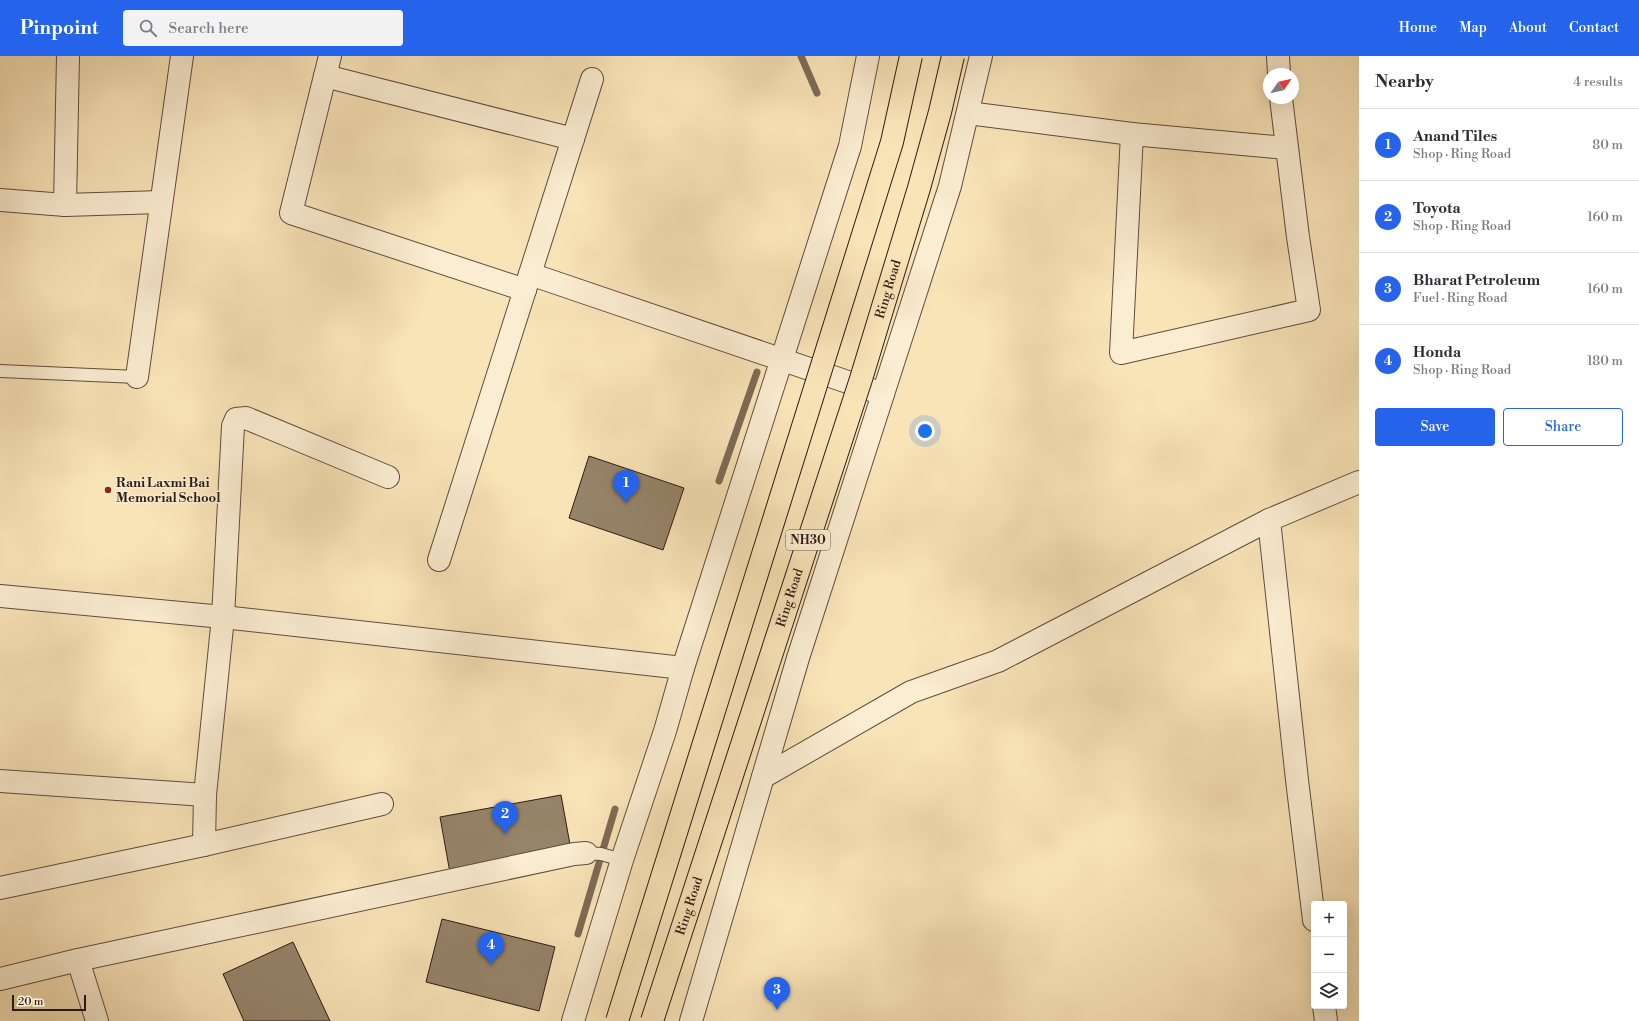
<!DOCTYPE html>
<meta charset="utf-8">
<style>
body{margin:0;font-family:"Libre Bodoni",serif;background:#f2f2f3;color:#2b2b33}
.controls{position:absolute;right:12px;bottom:12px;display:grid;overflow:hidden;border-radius:4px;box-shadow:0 4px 16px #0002}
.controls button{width:36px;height:36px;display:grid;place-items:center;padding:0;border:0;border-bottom:1px solid #e1e1e2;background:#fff;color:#2b2b33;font:20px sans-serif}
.compass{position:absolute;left:1263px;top:12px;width:36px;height:36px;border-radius:50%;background:#fff;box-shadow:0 4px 16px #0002;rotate:56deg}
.scale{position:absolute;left:12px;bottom:10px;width:74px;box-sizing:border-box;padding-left:4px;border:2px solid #2b1c15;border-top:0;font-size:11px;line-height:14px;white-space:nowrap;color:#2b1c15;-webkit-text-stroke:3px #fbedd1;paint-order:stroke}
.you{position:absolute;left:925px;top:375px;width:14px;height:14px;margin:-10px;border:3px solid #fff;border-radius:50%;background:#1a73e8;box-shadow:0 0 0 6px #1a73e833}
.badge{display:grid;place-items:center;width:26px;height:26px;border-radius:50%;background:#2563eb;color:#fff;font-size:13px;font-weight:700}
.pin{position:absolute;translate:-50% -33px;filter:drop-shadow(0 1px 2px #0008)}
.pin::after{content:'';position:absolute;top:21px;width:14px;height:12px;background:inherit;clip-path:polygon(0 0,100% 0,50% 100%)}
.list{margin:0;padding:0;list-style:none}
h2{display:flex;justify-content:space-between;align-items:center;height:52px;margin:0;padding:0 16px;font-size:17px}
h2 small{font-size:13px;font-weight:400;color:#7c7c81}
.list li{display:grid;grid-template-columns:26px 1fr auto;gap:12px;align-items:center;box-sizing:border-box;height:72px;padding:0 16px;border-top:1px solid #e1e1e2}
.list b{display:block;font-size:15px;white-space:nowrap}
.list p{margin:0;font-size:13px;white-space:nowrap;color:#7c7c81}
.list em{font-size:13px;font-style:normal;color:#7c7c81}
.actions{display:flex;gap:8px;padding:12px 16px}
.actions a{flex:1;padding:9px 0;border:1px solid #2563eb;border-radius:4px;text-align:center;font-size:14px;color:#2563eb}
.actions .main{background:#2563eb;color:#fff}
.icon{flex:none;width:22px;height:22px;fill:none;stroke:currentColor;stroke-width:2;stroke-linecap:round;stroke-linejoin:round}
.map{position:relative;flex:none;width:1359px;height:965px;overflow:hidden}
header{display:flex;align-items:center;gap:24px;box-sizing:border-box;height:56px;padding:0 20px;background:#2563eb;color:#fff}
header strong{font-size:19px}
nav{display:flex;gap:22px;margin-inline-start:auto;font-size:14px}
.search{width:280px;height:36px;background:#f2f2f3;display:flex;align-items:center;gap:10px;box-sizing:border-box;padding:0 14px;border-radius:4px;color:#7c7c81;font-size:15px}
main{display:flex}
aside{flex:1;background:#fff}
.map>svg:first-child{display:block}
</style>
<header>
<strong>Pinpoint</strong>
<div class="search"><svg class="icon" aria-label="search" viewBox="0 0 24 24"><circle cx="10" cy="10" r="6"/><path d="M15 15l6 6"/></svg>Search here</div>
<nav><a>Home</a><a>Map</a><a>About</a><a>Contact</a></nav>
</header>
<main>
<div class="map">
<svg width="1359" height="965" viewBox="0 0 1359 965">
<rect width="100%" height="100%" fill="#f9e4b8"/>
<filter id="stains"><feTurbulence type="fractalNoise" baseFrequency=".005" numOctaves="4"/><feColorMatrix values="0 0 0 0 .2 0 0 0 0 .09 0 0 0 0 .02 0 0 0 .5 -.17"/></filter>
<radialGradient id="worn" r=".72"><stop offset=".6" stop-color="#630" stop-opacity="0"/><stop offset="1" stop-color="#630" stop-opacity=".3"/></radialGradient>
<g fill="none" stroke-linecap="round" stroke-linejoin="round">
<!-- stream -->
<g stroke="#7d6b56" stroke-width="7">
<polyline points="801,0 817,37"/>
<polyline points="719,425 757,316"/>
<polyline points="578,878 615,753"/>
</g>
</g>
<!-- building -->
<g fill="#96846a" stroke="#2b1c15">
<polygon points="589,400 684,432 663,494 569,462"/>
<polygon points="561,739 571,794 450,817 440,761"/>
<polygon points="442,863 555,891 539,955 426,926"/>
<polygon points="293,886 330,965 244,965 223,918"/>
</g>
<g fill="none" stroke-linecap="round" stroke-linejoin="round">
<defs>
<g id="service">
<polyline points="0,315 137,321"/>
<polyline points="586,797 601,798 622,804"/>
</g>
<g id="minor">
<polyline points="330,0 291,157 525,234"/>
<polyline points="1278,0 1279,18"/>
<polyline points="325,20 573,83"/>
<polyline points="968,57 1132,78 1121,297 1309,254 1298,181 1281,42"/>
<polyline points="1132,78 1286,92"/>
<polyline points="0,144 65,149 161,146"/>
<polyline points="65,149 68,0"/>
<polyline points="530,218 883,338"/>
<polyline points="137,321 182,0"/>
<polyline points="439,504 592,23"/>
<polyline points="763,721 911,636 998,605 1269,464"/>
<polyline points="0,725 205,739"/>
<polyline points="204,789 205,739 223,561 233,370 236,363 246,362 388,421"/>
<polyline points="0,832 204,789 382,748"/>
<polyline points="1314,864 1297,724 1269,464 1359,426"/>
<polyline points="78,904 97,965"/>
<polyline points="0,923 78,904 574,798 586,797"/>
<polyline points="1324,950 1326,965"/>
</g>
<g id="tertiary">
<polyline points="0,540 223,561 683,612"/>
<polyline points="573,965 622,804 665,675 683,612 850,90 868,0"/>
<polyline points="691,965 798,602 950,130 981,0"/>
</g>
</defs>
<!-- service casing -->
<use href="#service" stroke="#5e4e3e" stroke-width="14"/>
<!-- minor casing -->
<use href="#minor" stroke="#5e4e3e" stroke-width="24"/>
<!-- tertiary casing -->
<use href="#tertiary" stroke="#5e4e3e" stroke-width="24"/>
<!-- service -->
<use href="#service" stroke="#fbedd1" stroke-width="12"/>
<!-- minor -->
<use href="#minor" stroke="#fbedd1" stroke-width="22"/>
<!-- tertiary -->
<use href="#tertiary" stroke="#fbedd1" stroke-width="22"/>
<defs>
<g id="trunk-bridge">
<polyline points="617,965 892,86 911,0"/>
<path id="s1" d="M652 965 861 323 919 132 940 56 953 0"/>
</g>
</defs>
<!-- trunk-bridge casing -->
<use href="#trunk-bridge" stroke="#2b1c15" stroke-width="24" stroke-linecap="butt"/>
<!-- trunk-bridge -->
<use href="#trunk-bridge" stroke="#f9e4b8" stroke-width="22"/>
</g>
<!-- markers -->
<circle fill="#8f2418" stroke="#fbedd1" stroke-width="1.5" cx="108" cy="434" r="4"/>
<g text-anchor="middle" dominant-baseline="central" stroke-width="3" stroke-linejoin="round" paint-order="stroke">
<!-- shield labels -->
<rect fill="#fbedd1" stroke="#695b4d" stroke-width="1" x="786" y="474" width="44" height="20" rx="3"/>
<g font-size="12" font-weight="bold" fill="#2b1c15">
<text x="808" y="484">NH30</text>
</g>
<!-- street labels -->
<g font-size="13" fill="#2b1c15" stroke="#fbedd1">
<text stroke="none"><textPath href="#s1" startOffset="769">Ring Road</textPath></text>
<text stroke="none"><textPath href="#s1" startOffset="445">Ring Road</textPath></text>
<text stroke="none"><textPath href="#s1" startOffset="121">Ring Road</textPath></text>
</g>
<!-- poi labels -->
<g font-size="13" font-weight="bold" fill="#2b1c15" stroke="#fbedd1" text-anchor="start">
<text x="116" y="427">Rani Laxmi Bai<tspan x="116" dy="15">Memorial School</tspan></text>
</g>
</g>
<rect width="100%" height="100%" filter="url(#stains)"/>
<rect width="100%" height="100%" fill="url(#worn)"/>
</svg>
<div class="controls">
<button>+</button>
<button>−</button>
<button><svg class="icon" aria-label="layers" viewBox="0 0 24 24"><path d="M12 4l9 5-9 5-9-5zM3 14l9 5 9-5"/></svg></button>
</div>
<svg class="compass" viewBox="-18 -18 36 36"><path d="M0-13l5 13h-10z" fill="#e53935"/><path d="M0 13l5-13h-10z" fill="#7c7c81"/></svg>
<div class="scale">20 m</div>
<div class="you"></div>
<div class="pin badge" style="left:626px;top:447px">1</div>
<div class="pin badge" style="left:505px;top:778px">2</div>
<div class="pin badge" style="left:777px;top:954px">3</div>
<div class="pin badge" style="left:491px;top:909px">4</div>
</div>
<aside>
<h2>Nearby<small>4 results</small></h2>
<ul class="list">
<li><span class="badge">1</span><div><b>Anand Tiles</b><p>Shop · Ring Road</p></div><em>80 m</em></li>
<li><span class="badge">2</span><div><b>Toyota</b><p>Shop · Ring Road</p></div><em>160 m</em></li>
<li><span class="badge">3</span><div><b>Bharat Petroleum</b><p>Fuel · Ring Road</p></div><em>160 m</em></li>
<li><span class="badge">4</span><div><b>Honda</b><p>Shop · Ring Road</p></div><em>180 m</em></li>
</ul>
<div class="actions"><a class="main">Save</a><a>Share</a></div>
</aside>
</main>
